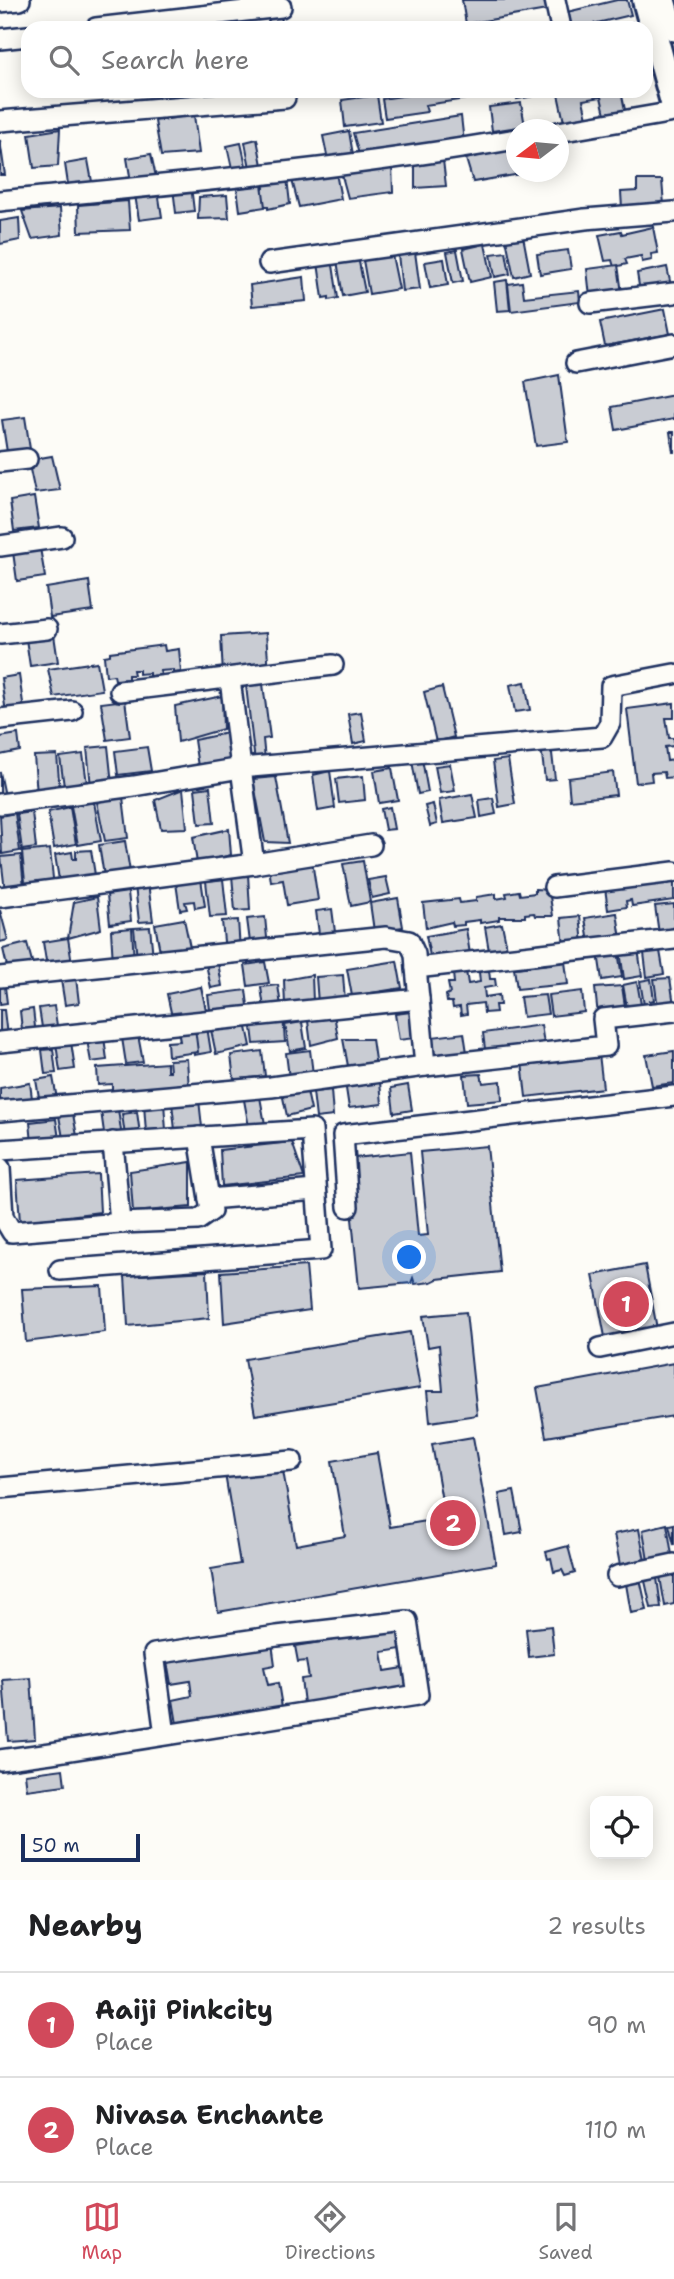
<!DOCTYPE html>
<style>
body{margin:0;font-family:"Shantell Sans",sans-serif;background:#f2f2f2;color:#202124}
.controls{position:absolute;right:21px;bottom:21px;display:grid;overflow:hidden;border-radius:14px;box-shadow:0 4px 18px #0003}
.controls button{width:63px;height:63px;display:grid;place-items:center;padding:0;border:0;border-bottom:2px solid #e0e0e0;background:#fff;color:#202124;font:35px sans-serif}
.compass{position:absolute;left:506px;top:119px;width:63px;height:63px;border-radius:50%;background:#fff;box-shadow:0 4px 18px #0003;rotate:254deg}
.scale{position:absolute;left:21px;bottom:18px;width:119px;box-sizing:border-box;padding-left:7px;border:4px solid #1b2f5e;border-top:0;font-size:19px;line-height:24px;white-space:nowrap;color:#1b2f5e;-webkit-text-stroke:5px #fdfcf7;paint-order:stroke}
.you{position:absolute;left:410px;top:1258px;width:24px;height:24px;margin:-18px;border:5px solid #fff;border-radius:50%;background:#1a73e8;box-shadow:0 0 0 10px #1a73e833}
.badge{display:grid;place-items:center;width:46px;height:46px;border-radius:50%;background:#d1495b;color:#fff;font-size:23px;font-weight:700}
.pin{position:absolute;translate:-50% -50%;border:4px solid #fff;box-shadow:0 2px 7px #0006}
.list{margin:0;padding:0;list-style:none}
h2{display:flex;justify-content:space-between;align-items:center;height:91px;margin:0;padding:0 28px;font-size:30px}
h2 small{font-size:23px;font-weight:400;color:#757577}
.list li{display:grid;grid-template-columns:46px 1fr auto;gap:21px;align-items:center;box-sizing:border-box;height:105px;padding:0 28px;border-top:2px solid #e0e0e0}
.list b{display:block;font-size:26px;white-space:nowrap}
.list p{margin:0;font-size:23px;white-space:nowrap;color:#757577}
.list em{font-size:23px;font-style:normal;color:#757577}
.icon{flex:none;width:38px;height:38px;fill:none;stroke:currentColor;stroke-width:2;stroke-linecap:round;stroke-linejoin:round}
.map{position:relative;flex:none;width:674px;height:1880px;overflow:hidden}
.search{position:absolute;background:#fff;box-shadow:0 4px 18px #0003;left:21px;right:21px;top:21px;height:77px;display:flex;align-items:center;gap:18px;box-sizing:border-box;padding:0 24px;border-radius:21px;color:#757577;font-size:26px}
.sheet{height:301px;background:#fff}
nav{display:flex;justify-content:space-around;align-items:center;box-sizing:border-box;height:98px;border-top:2px solid #e0e0e0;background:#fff;font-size:19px;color:#757577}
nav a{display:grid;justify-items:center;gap:4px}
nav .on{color:#d1495b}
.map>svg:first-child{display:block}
</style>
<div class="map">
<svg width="674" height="1880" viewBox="0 0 674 1880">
<rect width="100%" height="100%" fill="#fdfcf7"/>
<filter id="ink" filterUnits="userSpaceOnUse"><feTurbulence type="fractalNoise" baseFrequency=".0143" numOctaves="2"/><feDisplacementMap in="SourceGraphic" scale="14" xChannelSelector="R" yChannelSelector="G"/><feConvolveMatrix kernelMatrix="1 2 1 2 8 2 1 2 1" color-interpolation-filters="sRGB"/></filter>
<g filter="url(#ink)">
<!-- building -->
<g fill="#c9ccd3" stroke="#1b2f5e" stroke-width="2">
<polygon points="462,0 545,0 547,10 466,24"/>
<polygon points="617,0 627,0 631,15 576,28 566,28 563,13"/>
<polygon points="281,16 283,28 270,28 268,18"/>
<polygon points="632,22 634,28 601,28"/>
<polygon points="434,91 472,91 473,98 425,105 427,112 385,118 382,99"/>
<polygon points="515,91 561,91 517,99"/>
<polygon points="571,91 621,91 625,110 605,114 601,97 583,100 587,118 564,122 558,94"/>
<polygon points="377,95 381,122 345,127 342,100"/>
<polygon points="521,103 525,126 492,131 489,107"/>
<polygon points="194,115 199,153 161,156 155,121"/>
<polygon points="461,116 464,143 360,158 353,133"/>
<polygon points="60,129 58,166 34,168 29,134"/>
<polygon points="349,131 353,155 328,160 323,136"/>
<polygon points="257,139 262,165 250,168 245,142"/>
<polygon points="0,140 5,175 0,175"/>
<polygon points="241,143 247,170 233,173 227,146"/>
<polygon points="516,147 516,172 532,172 473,182 466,159"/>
<polygon points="151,154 156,177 131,182 127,158"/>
<polygon points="88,160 93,187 69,191 65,164"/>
<polygon points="443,160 446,186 415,188 415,164"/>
<polygon points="392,164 393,192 348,198 341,172"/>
<polygon points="336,173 341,199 299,207 292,180"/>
<polygon points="287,178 290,204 268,209 268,206 263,206 261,189 264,188 263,181"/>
<polygon points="637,180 662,180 664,205 622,208 621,192 637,191"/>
<polygon points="262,184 265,207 240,211 237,188"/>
<polygon points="191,186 194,211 176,213 173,188"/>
<polygon points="158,191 162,217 139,220 135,195"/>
<polygon points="227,195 229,218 198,219 199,197"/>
<polygon points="128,201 130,230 79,232 78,205"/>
<polygon points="60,208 62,235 32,239 22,211"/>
<polygon points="19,218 20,240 0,244 0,221"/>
<polygon points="653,227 658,253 651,254 652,260 642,262 641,256 625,259 627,264 614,267 612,260 605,261 599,235 621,231 622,234"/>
<polygon points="523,236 530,273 514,277 506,239"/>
<polygon points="485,244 492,277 470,282 463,249"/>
<polygon points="457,250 463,281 453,283 447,252"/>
<polygon points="568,250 571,269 540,274 537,254"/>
<polygon points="415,252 420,289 402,291 398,254"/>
<polygon points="506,252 510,274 495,277 491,254"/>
<polygon points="392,255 399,289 369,294 363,260"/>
<polygon points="358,257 365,292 343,296 337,261"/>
<polygon points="444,259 448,285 430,288 425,262"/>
<polygon points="329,262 328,265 333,265 338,298 329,300 329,297 323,298 318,263"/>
<polygon points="618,265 622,293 590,297 587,269"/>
<polygon points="667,267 671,286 640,292 637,273"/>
<polygon points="304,277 306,301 252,306 250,285"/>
<polygon points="507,280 510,310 497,311 494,282"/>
<polygon points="522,282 524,297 579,291 580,302 511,311 508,284"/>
<polygon points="665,309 670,334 605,346 600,322"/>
<polygon points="559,375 568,442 536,446 525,382"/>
<polygon points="674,395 674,419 616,430 612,407"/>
<polygon points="25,417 30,449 7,452 2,420"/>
<polygon points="670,432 674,432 674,452 673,452"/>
<polygon points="52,456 60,490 35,493 28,460"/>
<polygon points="34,497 39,528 14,531 10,501"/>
<polygon points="40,548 45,577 17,581 13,552"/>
<polygon points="89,581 93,611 50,617 46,588"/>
<polygon points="266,633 269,673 223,676 221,636"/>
<polygon points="54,635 58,662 30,666 26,639"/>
<polygon points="164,645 165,651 179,649 181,672 173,673 173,670 160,671 161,675 149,676 149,673 139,674 139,670 133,670 134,675 128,675 128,679 115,680 114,675 106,676 104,656 110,655 110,652"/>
<polygon points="97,662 102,690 54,697 48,669"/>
<polygon points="19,675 24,710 6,713 1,678"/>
<polygon points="525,682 530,710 515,712 510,685"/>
<polygon points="263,684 270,738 263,739 265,760 255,762 246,686"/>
<polygon points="442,687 454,737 436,742 424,692"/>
<polygon points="222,696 223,729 178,742 175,706"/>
<polygon points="125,700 130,737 107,740 101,703"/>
<polygon points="674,703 674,718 666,718 669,738 674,738 674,746 665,747 667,761 674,760 674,777 665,778 664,772 651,773 652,781 636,783 627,709"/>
<polygon points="361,712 366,741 353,744 348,714"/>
<polygon points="232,732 237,767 199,773 194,740"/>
<polygon points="18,734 20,751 0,755 0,737"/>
<polygon points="551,745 555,779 545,780 541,746"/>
<polygon points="108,746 112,784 91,786 87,748"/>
<polygon points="147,747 151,771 118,775 115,751"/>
<polygon points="83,754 88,791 65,794 60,757"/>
<polygon points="57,755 60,792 37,794 34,756"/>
<polygon points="422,759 428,792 418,794 412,761"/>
<polygon points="508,759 515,804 499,807 493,761"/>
<polygon points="450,764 455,791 440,793 435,766"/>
<polygon points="392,768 398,800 379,803 374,771"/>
<polygon points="330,771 335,808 318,811 313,775"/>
<polygon points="0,772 5,796 0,796"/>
<polygon points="613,772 616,795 570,800 568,778"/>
<polygon points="363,776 365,800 339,803 336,779"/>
<polygon points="276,777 288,843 265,842 253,779"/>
<polygon points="210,787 214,823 199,824 195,789"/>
<polygon points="183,789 187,828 161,829 155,800"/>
<polygon points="472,794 477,818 443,823 439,800"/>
<polygon points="123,797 128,838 105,841 97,802"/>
<polygon points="493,798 496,814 481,817 479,800"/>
<polygon points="94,802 101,841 78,845 71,806"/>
<polygon points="433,804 437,824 430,826 425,806"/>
<polygon points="70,807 76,844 54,848 48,812"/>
<polygon points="390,807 394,829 385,830 381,809"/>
<polygon points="32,812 36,848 22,850 17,814"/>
<polygon points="15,813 20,851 2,854 0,816"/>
<polygon points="229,829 231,855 197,863 193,837"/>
<polygon points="125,841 131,878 105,882 99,845"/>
<polygon points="50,849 54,888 26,891 22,852"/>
<polygon points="91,850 96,881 60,886 55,855 72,852 73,859 76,859 76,851"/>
<polygon points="21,855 24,888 5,891 1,857"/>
<polygon points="312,861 318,900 287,905 283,880 271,882 269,867"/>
<polygon points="363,861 370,902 351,906 343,864"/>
<polygon points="248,874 250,910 235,911 232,875"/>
<polygon points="386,877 390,894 372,898 368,880"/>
<polygon points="674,878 674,900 632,906 631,900 626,901 627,907 608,910 605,888"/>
<polygon points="201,879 205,906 195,908 194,901 185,902 187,909 180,910 176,883"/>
<polygon points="223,879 227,916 210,917 206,881"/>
<polygon points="148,883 153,921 139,922 135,885"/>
<polygon points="535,889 549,890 553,916 535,916 534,913 525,914 525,917 499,917 499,920 480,923 480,920 464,922 464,925 453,926 452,922 426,928 423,903 459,899 460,903 476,901 476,897 496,894 496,899 507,897 506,893 519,891 520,895 535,893"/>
<polygon points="128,892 131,921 110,924 107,895"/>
<polygon points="97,897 101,929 68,938 74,902"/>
<polygon points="398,898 403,927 374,931 370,903"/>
<polygon points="674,904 674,932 659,934 655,906"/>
<polygon points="332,909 335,932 319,934 316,911"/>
<polygon points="0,910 8,940 0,942"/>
<polygon points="617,913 621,939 589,943 585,918"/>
<polygon points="580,916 583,944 564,946 561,918"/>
<polygon points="265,917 268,948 251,950 247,919"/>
<polygon points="184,919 191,952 161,957 155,924"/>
<polygon points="238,920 240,951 225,952 222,921"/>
<polygon points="502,924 507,948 489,951 485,927"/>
<polygon points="150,927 153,957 137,959 134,928"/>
<polygon points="132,928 134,962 113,963 111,930"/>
<polygon points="466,929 470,954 431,961 426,936"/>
<polygon points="68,938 72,963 47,967 43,942"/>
<polygon points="27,943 34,969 9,975 3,949"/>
<polygon points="638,949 642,976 624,979 620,951"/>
<polygon points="618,951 622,977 602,980 598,953"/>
<polygon points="660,951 664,974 647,977 644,953"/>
<polygon points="397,961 402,988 352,996 347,969"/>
<polygon points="218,962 222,986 211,988 206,964"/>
<polygon points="265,962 269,983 248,986 245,965"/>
<polygon points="565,962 568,984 517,989 514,968"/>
<polygon points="489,970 490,979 495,979 496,986 484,988 485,997 499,995 500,1005 495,1005 496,1012 484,1013 483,1003 466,1005 467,1014 461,1015 460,1007 453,1008 452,1002 447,1002 446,995 450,993 448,983 454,983 453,973 466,971 468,984 480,982 479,972"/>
<polygon points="312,975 313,1002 285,1006 284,980"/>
<polygon points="343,975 345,1001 318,1003 316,977"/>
<polygon points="76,978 79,1003 65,1005 61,980"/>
<polygon points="670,978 674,1005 658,1008 654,979"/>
<polygon points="4,979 7,1003 0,1004 0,980"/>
<polygon points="651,979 654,1000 650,1001 652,1010 645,1011 640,981"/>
<polygon points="637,982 642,1010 628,1013 623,985"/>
<polygon points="278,985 281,1006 264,1008 261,987"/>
<polygon points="622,986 626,1013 598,1016 595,988"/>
<polygon points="201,987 206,1010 172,1017 167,994"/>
<polygon points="246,990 249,1013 211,1017 208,995"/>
<polygon points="582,991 584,1012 551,1016 548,995"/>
<polygon points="545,995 548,1014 523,1017 520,997"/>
<polygon points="54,1006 58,1032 43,1034 39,1008"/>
<polygon points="33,1009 36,1036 23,1038 20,1011"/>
<polygon points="0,1010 4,1010 7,1036 0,1036"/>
<polygon points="411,1012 415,1038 399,1040 395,1014"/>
<polygon points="334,1014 338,1038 311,1045 308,1021"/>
<polygon points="283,1016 285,1042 254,1044 251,1019"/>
<polygon points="302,1022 306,1048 290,1051 285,1025"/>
<polygon points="246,1023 251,1046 216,1054 211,1030"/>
<polygon points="541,1025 545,1050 486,1057 483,1033"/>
<polygon points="207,1027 211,1052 194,1055 190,1030"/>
<polygon points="195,1028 198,1052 168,1056 167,1042 180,1041 178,1030"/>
<polygon points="464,1033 468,1059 435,1063 432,1037"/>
<polygon points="138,1035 143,1062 126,1064 122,1038"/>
<polygon points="104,1037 107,1060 91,1062 87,1040"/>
<polygon points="343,1039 372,1039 376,1067 348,1066"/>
<polygon points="71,1042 75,1069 60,1071 56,1044"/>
<polygon points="53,1049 56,1073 45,1074 42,1050"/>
<polygon points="310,1050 313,1074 289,1077 286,1053"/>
<polygon points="262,1051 265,1076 234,1080 231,1055"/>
<polygon points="674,1051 674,1083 652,1086 646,1055"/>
<polygon points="599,1054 603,1088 526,1097 522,1062"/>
<polygon points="187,1059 189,1089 112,1095 112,1084 98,1085 97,1068 167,1063 167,1071 170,1071 169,1060"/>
<polygon points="481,1074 483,1083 501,1081 502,1100 467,1103 464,1075"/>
<polygon points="53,1077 57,1099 40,1103 36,1080"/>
<polygon points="345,1082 380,1082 382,1104 349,1108"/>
<polygon points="30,1083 33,1106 0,1111 0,1088"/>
<polygon points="408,1085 412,1110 394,1113 391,1088"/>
<polygon points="306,1087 311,1110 287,1116 282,1093"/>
<polygon points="331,1090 333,1116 316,1118 313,1092"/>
<polygon points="260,1097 265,1124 249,1127 244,1100"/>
<polygon points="199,1100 202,1127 175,1130 172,1103"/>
<polygon points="164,1103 166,1130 146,1132 144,1105"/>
<polygon points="118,1109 122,1138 105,1140 101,1111"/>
<polygon points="137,1112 140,1134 125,1136 122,1114"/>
<polygon points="73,1114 77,1136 63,1138 59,1116"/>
<polygon points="56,1119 59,1139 32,1143 30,1122"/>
<polygon points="292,1142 304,1177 222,1186 220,1150"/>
<polygon points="487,1146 500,1272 437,1279 431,1282 415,1284 413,1278 411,1283 359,1288 346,1159 410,1152 418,1236 428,1235 420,1152"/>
<polygon points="191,1162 191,1207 133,1212 130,1171"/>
<polygon points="98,1174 100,1212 20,1222 17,1180"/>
<polygon points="645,1265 658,1334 606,1342 593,1275"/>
<polygon points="306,1266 310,1310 224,1323 221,1272"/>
<polygon points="207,1271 209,1318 128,1326 125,1276"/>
<polygon points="102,1286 105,1332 26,1342 22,1289"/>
<polygon points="466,1312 477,1415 430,1422 427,1391 443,1391 439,1345 428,1347 423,1316"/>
<polygon points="410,1332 420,1388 255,1415 245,1359"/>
<polygon points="674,1363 674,1416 546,1437 537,1388"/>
<polygon points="473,1437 496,1564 218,1612 211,1569 240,1564 225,1474 282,1465 296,1545 345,1536 332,1461 377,1453 390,1527 445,1518 432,1444"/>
<polygon points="514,1491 522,1532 506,1535 499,1494"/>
<polygon points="667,1524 672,1555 648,1561 643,1530"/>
<polygon points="674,1524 674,1545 669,1525"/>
<polygon points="639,1529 645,1561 620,1565 614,1534"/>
<polygon points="568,1546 575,1573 565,1576 562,1570 554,1572 551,1558 548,1559 546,1552"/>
<polygon points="674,1573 674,1604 665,1606 660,1577"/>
<polygon points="657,1578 661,1607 651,1608 645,1581"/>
<polygon points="640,1579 647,1610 631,1613 626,1584"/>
<polygon points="551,1626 554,1654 529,1657 526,1629"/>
<polygon points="398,1630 401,1649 382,1652 385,1671 404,1668 407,1687 304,1703 301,1679 309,1678 306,1661 298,1662 295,1646"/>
<polygon points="272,1643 275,1665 264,1667 268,1685 278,1683 282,1707 177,1724 173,1700 192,1696 190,1681 171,1684 167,1661"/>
<polygon points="31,1678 35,1739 8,1741 3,1680"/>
<polygon points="63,1769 65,1785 27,1790 25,1774"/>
</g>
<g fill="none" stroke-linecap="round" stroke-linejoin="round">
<defs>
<g id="minor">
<polyline points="555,0 561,28"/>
<polyline points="665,0 674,31"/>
<polyline points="0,2 20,0"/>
<polyline points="96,28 281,7"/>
<polyline points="0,39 28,36"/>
<polyline points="0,121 285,98"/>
<polyline points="558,132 674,112"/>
<path d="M0 201C173 184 346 169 516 139"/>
<polyline points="269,263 585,219 674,212"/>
<polyline points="590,303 674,293"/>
<polyline points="576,363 674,344"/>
<polyline points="0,462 27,459"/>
<polyline points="0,546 62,537"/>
<polyline points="0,634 47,629"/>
<polyline points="120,691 333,665"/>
<polyline points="0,719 72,711"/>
<polyline points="0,804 134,786 241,768 230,679"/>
<polyline points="254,864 371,845"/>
<polyline points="554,887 674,872"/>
<polyline points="0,897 254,864 241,768 602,737 610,723 611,686 674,674"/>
<polyline points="0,977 386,937 409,941 415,954 416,968"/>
<polyline points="0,1042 419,999 416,968 674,939"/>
<polyline points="425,1066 606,1046 603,1019 674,1011"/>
<polyline points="0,1111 271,1087 425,1066 419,999"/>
<polyline points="0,1150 312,1130 321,1250 60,1270"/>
<polyline points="0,1168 3,1217 12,1232 120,1223 113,1142"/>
<polyline points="209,1199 316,1190"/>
<polyline points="348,1207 343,1135 674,1096"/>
<polyline points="120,1223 198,1220 211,1211 199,1137"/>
<polyline points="600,1348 674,1333"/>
<polyline points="0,1488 292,1461"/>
<polyline points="617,1576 674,1564"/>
<polyline points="0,1760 51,1753 418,1695 407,1621 277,1636 154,1654 165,1735"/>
</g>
<polyline id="major" points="645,0 674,106"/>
</defs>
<!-- minor casing -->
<use href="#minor" stroke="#1b2f5e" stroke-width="24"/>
<!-- major casing -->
<use href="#major" stroke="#1b2f5e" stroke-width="30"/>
<!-- minor -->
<use href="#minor" stroke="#fdfcf7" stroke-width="19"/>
<!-- major -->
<use href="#major" stroke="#fdfcf7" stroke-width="24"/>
</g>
</g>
</svg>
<div class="controls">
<button><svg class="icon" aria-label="locate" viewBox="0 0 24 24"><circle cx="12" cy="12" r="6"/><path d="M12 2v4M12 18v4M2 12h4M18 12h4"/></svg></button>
</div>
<svg class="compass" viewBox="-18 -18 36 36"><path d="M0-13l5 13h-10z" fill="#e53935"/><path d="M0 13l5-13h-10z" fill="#757577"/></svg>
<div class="scale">50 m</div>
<div class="you"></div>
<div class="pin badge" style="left:626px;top:1304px">1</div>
<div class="pin badge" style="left:453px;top:1523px">2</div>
<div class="search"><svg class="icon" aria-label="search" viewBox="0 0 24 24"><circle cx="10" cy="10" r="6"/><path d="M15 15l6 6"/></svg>Search here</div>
</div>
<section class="sheet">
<h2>Nearby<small>2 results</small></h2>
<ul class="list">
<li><span class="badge">1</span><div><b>Aaiji Pinkcity</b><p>Place</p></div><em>90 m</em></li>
<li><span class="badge">2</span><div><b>Nivasa Enchante</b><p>Place</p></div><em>110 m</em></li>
</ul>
</section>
<nav>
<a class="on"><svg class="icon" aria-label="map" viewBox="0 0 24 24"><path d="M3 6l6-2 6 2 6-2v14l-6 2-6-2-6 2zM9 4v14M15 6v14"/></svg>Map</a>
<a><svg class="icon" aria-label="directions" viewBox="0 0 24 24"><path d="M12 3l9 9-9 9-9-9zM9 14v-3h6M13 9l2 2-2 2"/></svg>Directions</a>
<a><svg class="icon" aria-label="saved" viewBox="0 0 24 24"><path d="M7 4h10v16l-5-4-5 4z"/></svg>Saved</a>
</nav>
